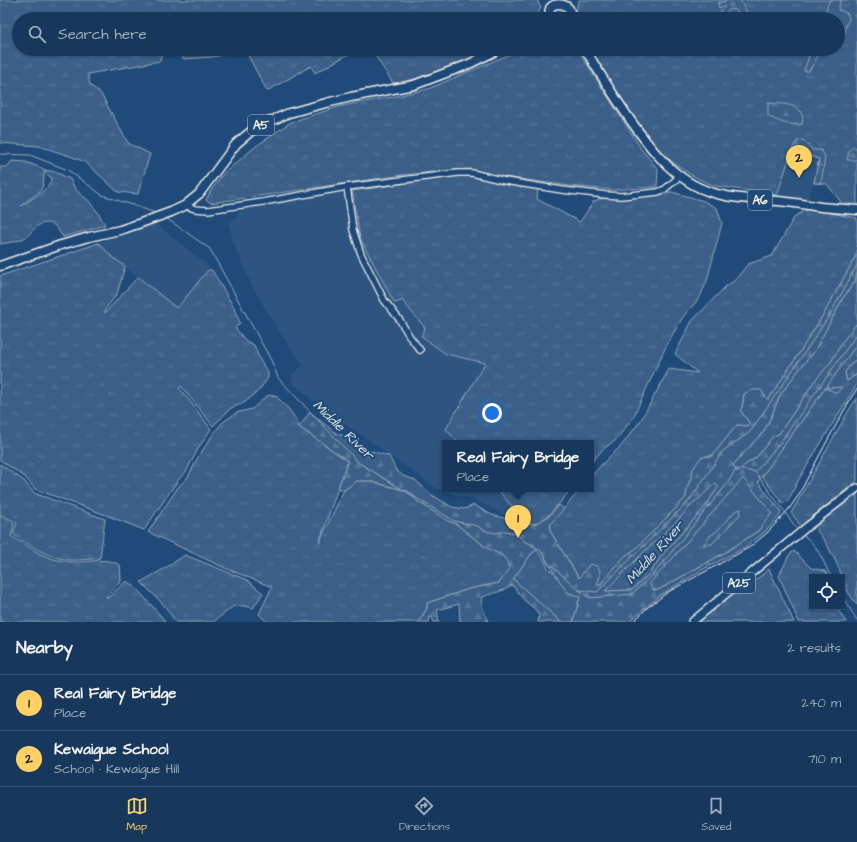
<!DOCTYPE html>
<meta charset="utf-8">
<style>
body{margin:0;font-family:"Architects Daughter",sans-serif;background:#244365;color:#f1f3f6}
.controls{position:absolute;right:12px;bottom:12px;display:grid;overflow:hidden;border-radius:0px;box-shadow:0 1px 3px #0004}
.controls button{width:36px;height:36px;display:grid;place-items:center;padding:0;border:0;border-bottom:1px solid #365272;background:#17385c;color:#f1f3f6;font:20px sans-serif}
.you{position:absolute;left:492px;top:413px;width:14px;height:14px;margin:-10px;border:3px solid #fff;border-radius:50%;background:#1a73e8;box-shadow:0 0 0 6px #1a73e833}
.badge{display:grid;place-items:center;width:26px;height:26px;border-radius:50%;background:#ffd166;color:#111;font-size:13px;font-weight:700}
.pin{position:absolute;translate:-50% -33px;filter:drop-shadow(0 1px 2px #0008)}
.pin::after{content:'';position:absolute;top:21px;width:14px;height:12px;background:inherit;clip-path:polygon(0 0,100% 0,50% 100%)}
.popup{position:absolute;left:442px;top:440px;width:152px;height:52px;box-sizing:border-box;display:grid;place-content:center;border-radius:0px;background:#17385c;filter:drop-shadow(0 1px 3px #0005);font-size:13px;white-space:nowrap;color:#9eacbb}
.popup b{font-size:15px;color:#f1f3f6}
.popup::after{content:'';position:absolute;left:50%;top:100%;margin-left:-8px;border:8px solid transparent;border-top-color:#17385c}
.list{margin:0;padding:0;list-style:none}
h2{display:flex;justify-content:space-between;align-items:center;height:52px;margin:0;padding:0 16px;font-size:17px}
h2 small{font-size:13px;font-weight:400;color:#9eacbb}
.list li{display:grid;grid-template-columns:26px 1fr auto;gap:12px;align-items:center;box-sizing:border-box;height:56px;padding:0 16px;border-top:1px solid #365272}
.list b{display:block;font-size:15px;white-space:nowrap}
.list p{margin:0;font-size:13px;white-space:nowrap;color:#9eacbb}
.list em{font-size:13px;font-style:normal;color:#9eacbb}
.icon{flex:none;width:22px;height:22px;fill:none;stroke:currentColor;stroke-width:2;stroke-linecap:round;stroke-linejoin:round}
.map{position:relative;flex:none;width:857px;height:622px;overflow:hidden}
.search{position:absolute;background:#17385c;box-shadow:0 1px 3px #0004;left:12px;right:12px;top:12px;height:44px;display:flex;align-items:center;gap:10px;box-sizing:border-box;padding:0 14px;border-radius:22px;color:#9eacbb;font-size:15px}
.sheet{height:164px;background:#17385c}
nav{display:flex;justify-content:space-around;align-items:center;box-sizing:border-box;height:56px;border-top:1px solid #365272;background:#17385c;font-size:11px;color:#9eacbb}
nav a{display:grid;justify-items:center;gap:2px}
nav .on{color:#ffd166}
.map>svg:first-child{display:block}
</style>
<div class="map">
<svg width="857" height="622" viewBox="0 0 857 622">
<defs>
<pattern id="grass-tufts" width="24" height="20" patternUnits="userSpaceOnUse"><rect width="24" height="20" fill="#3a5f88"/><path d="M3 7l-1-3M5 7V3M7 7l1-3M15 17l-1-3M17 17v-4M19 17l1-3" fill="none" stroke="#577699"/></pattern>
<pattern id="forest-firs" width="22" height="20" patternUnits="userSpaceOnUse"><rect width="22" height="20" fill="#3a5f88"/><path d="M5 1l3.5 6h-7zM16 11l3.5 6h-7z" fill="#577699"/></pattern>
</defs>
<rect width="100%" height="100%" fill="#1f4a7a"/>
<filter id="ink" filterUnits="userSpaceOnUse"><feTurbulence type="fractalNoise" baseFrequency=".025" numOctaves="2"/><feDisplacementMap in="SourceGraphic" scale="8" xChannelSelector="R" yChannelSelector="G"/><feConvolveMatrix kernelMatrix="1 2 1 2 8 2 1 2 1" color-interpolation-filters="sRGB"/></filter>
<g filter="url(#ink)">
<!-- built -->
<g fill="#2d5581">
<polygon points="792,150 819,159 814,183 807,201 759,192"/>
<polygon points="352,191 360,238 394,302 402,299 425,329 421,337 446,354 485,363 446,429 458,443 445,443 445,489 497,489 526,523 515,521 473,499 439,490 327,411 292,383 292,374 303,365 276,327 252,286 236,250 228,223 238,214 241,208"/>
<polygon points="155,223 210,267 178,307 175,307 111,256 99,243"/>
</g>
<!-- grass -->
<g fill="url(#grass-tufts)" stroke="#97a8b8">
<polygon points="0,0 537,0 541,8 536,16 532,19 19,19 19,49 163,49 160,61 88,74 90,85 101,94 128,143 150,154 138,194 118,192 85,162 70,156 39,146 0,143"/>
<path d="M579 0H857V207L844 206 827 184 814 183 819 159 792 150 777 195 716 186C695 180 670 162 655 146 649 140 644 131 639 124 622 99 606 74 590 49H838V19H579C575 12 576 7 579 0Z"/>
<polygon points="175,49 358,49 315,73 311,66 267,91 245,50 213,57 184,59"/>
<polygon points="371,49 476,49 477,56 418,78 403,82 393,83"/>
<polygon points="522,49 577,49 642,150 658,169 657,187 612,190 570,186 498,176 470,169 451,170 395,176 211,203 206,200 210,192 223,174 255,147 291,122 341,106 392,97 428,89"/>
<path d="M12 161 26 162 44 169C45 197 37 190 21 206L38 195 48 187 52 178 46 174 45 170 55 172 70 179 76 190 89 201 99 214 105 225 63 237C60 234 58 228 54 225 50 222 42 223 39 225 32 229 29 237 22 239 15 242 7 243 0 244V167H7Z"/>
<polygon points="457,176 472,176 510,185 538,188 537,199 580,222 593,202 599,199 672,192 704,201 717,208 722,223 707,281 700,297 683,317 668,342 633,418 615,441 603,449 591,463 591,443 458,443 446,429 485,363 446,354 421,336 425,328 402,300 396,303 394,302 360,238 352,191"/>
<path d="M809 209 857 218V254L825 312 798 355 768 401 744 394 742 408 740 410 749 422 750 426 737 425 712 456H706L693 469 692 476 687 488 686 497 676 508 634 550C622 556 610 572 602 583L596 585 600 577 590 564 579 578 550 531 551 523 581 489H591V477L601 465 622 445 641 420 669 369 698 373 675 354 692 321 727 285 734 281 748 264 772 256 795 216Z"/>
<polygon points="99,243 111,256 125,266 117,294 104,311 105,313 138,277 175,307 178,307 208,270 212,270 233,306 240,323 235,328 246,341 254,345 260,360 268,373 268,378 259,390 254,395 244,403 231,408 213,426 181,386 179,388 189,400 211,429 199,447 186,472 178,480 144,530 106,515 35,489 25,477 0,460 0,276"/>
<polygon points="857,273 857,323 843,341 831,362 814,382 779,434 773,437 757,457 745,465 737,473 733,465 764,431 771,417 780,395 801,367 814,352 843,298 855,282"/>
<polygon points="857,344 857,360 854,361 845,372 847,381 857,374 857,384 799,479 788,501 783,504 762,476"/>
<path d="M275 395C284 404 295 414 299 427L348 461 338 488 319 543 344 490 356 481H369L408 491 417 501 448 521 456 524 487 548 501 555 506 559 510 569 499 583 469 589 427 603V608L419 622H267L259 614 272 587 225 568 148 532 179 486 188 477 199 456 214 433 223 422 236 413 252 409 267 396Z"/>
<polygon points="857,398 857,481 801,526 791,513 849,410"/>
<path d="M0 464 24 481 34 493 105 519 100 558C92 559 83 560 75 560 51 560 32 547 13 534L17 523 0 514Z"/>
<polygon points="743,477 772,513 758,531 726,552 658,590 653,590 648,584 670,561"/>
<polygon points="715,483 720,486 705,507 663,554 650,573 632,590 604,591 644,552 675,523 693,503 701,497"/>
<polygon points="497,489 571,489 559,504 548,516 535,524 526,523"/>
<polygon points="857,493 857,605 848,592 838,566 826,543 814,526"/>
<path d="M0 516 14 524 11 536C26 545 42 557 58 560 64 561 71 562 77 562 92 562 106 557 120 565L121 581 106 597 108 598 126 581 134 586 161 616 165 622H0Z"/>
<polygon points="536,550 543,558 548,568 552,572 554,572 567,592 580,597 573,622 561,622 513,579 532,553"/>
<polygon points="794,551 811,568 825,571 827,574 826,577 812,577 812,607 836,607 846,622 799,622 779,576 789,555"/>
<polygon points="185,555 247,580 260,591 263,593 253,608 244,606 234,606 213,622 176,622 164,605 141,582 167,567"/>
<polygon points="769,569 794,622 697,622 733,593 742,591"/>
</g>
<!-- forest -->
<g fill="url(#forest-firs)" stroke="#97a8b8" fill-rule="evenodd">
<polygon points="731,0 740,0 751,19 742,19 736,10 730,9 719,19 713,18 725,7 723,6 719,8 718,3"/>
<polygon points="830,0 841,0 838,10 842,11 848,14 849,20 846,24 845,34 841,35 838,39 838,19 825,19 827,6"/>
<path d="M808 49H822L809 71H804C806 63 811 56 808 49Z"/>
<path d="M768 103C783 104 807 103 802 124 789 126 779 122 768 116Z"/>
<polygon points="803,140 813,150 821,150 825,156 822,178 820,183 814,183 819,159 792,150 797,141"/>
<polygon points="853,146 857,149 857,160 847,160 849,151"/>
<path d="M857 254V273L855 281 843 298 814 352 801 367 780 395 771 417 764 431 733 465 737 472 745 465 757 457 773 436 779 434 814 382 831 362 843 341 857 323V344L826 388 842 387 837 393 825 388 758 482 780 510 781 514 768 529 746 547 702 570 659 596 629 622H573L580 597 567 592 557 577 539 548 532 553 513 579 561 622H538L539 615 536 610 525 601 512 585 504 590 482 597 481 601 488 622H460L459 604 437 610 439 622H434L432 617H430L429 622H419L427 608V603L469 589 499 583 510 569 506 559 501 555 487 548 456 524 448 521 417 501 408 491 369 481H357L344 490 338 488 348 461 299 427 310 412 337 434 345 436 363 449 389 456 396 470 403 476 415 480 432 495 452 507 464 509 474 505 492 515 508 519 535 524 549 516 559 505 564 509 551 523 550 531 579 578 590 564C603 566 601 575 597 584L602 583C610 572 622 556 634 550L676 508 686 497 687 488 692 476 693 469 701 457 712 456 737 425 749 426V422L740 410 742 408 744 394 751 390H761L768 400 798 355 825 312ZM743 478 772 513 758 531 726 552 658 590H653L649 584 670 561ZM715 483 719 486 705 507 663 554 650 573 632 590 605 591 644 552 675 523 693 503 701 497Z"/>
<polygon points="857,360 857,374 847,381 845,372 854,361"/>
<polygon points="741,509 740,514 712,544 703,545 710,536 717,531 735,511"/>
</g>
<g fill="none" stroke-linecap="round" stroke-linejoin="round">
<!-- stream -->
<g stroke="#9cacbb" stroke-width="1">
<polyline points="0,154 30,155 68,170 102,195 156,213"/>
<polyline points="166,218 210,249 272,362 278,378 359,463 454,521 478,526 481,529 490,532 497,533 506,531 517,534 524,541 531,544 539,550 544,556 548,564 552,566 579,590 590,598 632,594 656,571 727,484 736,469 756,472"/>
<polyline points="756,471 779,444 857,334"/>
<polyline points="756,473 798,530"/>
<path d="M803 535C818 545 823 561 831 577"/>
<polyline points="579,590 597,592 689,501 723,451 750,432 799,361 829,316 843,291 857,265"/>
<polyline points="842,596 857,620"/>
</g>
<defs>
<g id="minor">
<polyline points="347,187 353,230 361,254 384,300 399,319 410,337 420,350"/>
<polyline points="189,207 195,209 208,210 263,202 347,187 458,173 472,173 505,181 562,190 606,195 621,196 658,192 665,189 680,176"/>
</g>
<polyline id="major" points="692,622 808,526 857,488"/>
<g id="highway">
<path d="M553 19C539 1 571 0 570 13L566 19"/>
<path d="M585 49C600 74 615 98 631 121 648 145 666 169 692 184 718 199 749 199 778 201 792 202 806 205 821 207 833 208 845 209 857 210"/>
<polyline points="0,266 61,245 89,237 120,230 138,224 171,212 184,206 199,194 236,144 255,128 266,123 289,113 326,103 351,97 414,85 467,65 500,49"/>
</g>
</defs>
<!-- minor casing -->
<use href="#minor" stroke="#f4f1e8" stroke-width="8"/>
<!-- major casing -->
<use href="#major" stroke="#f4f1e8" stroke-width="10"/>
<!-- highway casing -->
<use href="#highway" stroke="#f4f1e8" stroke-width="11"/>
<!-- minor -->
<use href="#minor" stroke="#1f4a7a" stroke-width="5.5"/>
<!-- major -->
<use href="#major" stroke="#1f4a7a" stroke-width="7"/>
<!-- highway -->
<use href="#highway" stroke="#1f4a7a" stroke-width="8"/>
<!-- rail -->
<polyline stroke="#f4f1e8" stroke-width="1" points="633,622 648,607 668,592 750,547 768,532 789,509 798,496 826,443 851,398 857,389"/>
</g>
</g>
<g text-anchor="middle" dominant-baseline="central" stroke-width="4" stroke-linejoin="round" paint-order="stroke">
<!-- shield labels -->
<g fill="#1f4a7a" stroke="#b4bfc7" stroke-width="1">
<rect x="248" y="115" width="26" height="20" rx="3"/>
<rect x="748" y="190" width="24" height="20" rx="3"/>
<rect x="723" y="573" width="32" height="20" rx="3"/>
</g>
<g font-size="12" font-weight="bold" fill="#f4f1e8">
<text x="261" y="125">A5</text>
<text x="760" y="200">A6</text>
<text x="739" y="583">A25</text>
</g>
<!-- water labels -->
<g font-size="14" font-style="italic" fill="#dee0dd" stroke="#1f4a7a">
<text transform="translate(343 430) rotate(44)">Middle River</text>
<text transform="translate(655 553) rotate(-48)">Middle River</text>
</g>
</g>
</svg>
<div class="controls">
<button><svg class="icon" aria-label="locate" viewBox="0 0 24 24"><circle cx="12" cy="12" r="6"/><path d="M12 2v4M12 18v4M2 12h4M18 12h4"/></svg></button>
</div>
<div class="you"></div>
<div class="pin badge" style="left:518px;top:538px">1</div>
<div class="popup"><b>Real Fairy Bridge</b>Place</div>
<div class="pin badge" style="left:799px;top:178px">2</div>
<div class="search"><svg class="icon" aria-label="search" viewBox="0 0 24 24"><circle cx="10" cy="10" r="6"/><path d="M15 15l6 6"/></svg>Search here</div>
</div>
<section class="sheet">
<h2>Nearby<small>2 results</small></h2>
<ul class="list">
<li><span class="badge">1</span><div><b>Real Fairy Bridge</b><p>Place</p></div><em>240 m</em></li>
<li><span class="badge">2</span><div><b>Kewaigue School</b><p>School · Kewaigue Hill</p></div><em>710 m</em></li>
</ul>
</section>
<nav>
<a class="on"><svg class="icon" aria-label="map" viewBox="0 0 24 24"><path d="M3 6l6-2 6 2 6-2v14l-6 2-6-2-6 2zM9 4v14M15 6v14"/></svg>Map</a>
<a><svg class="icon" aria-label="directions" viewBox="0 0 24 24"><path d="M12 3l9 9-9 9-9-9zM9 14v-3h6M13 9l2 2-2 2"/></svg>Directions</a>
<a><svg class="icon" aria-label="saved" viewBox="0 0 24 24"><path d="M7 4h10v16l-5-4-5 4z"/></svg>Saved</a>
</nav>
